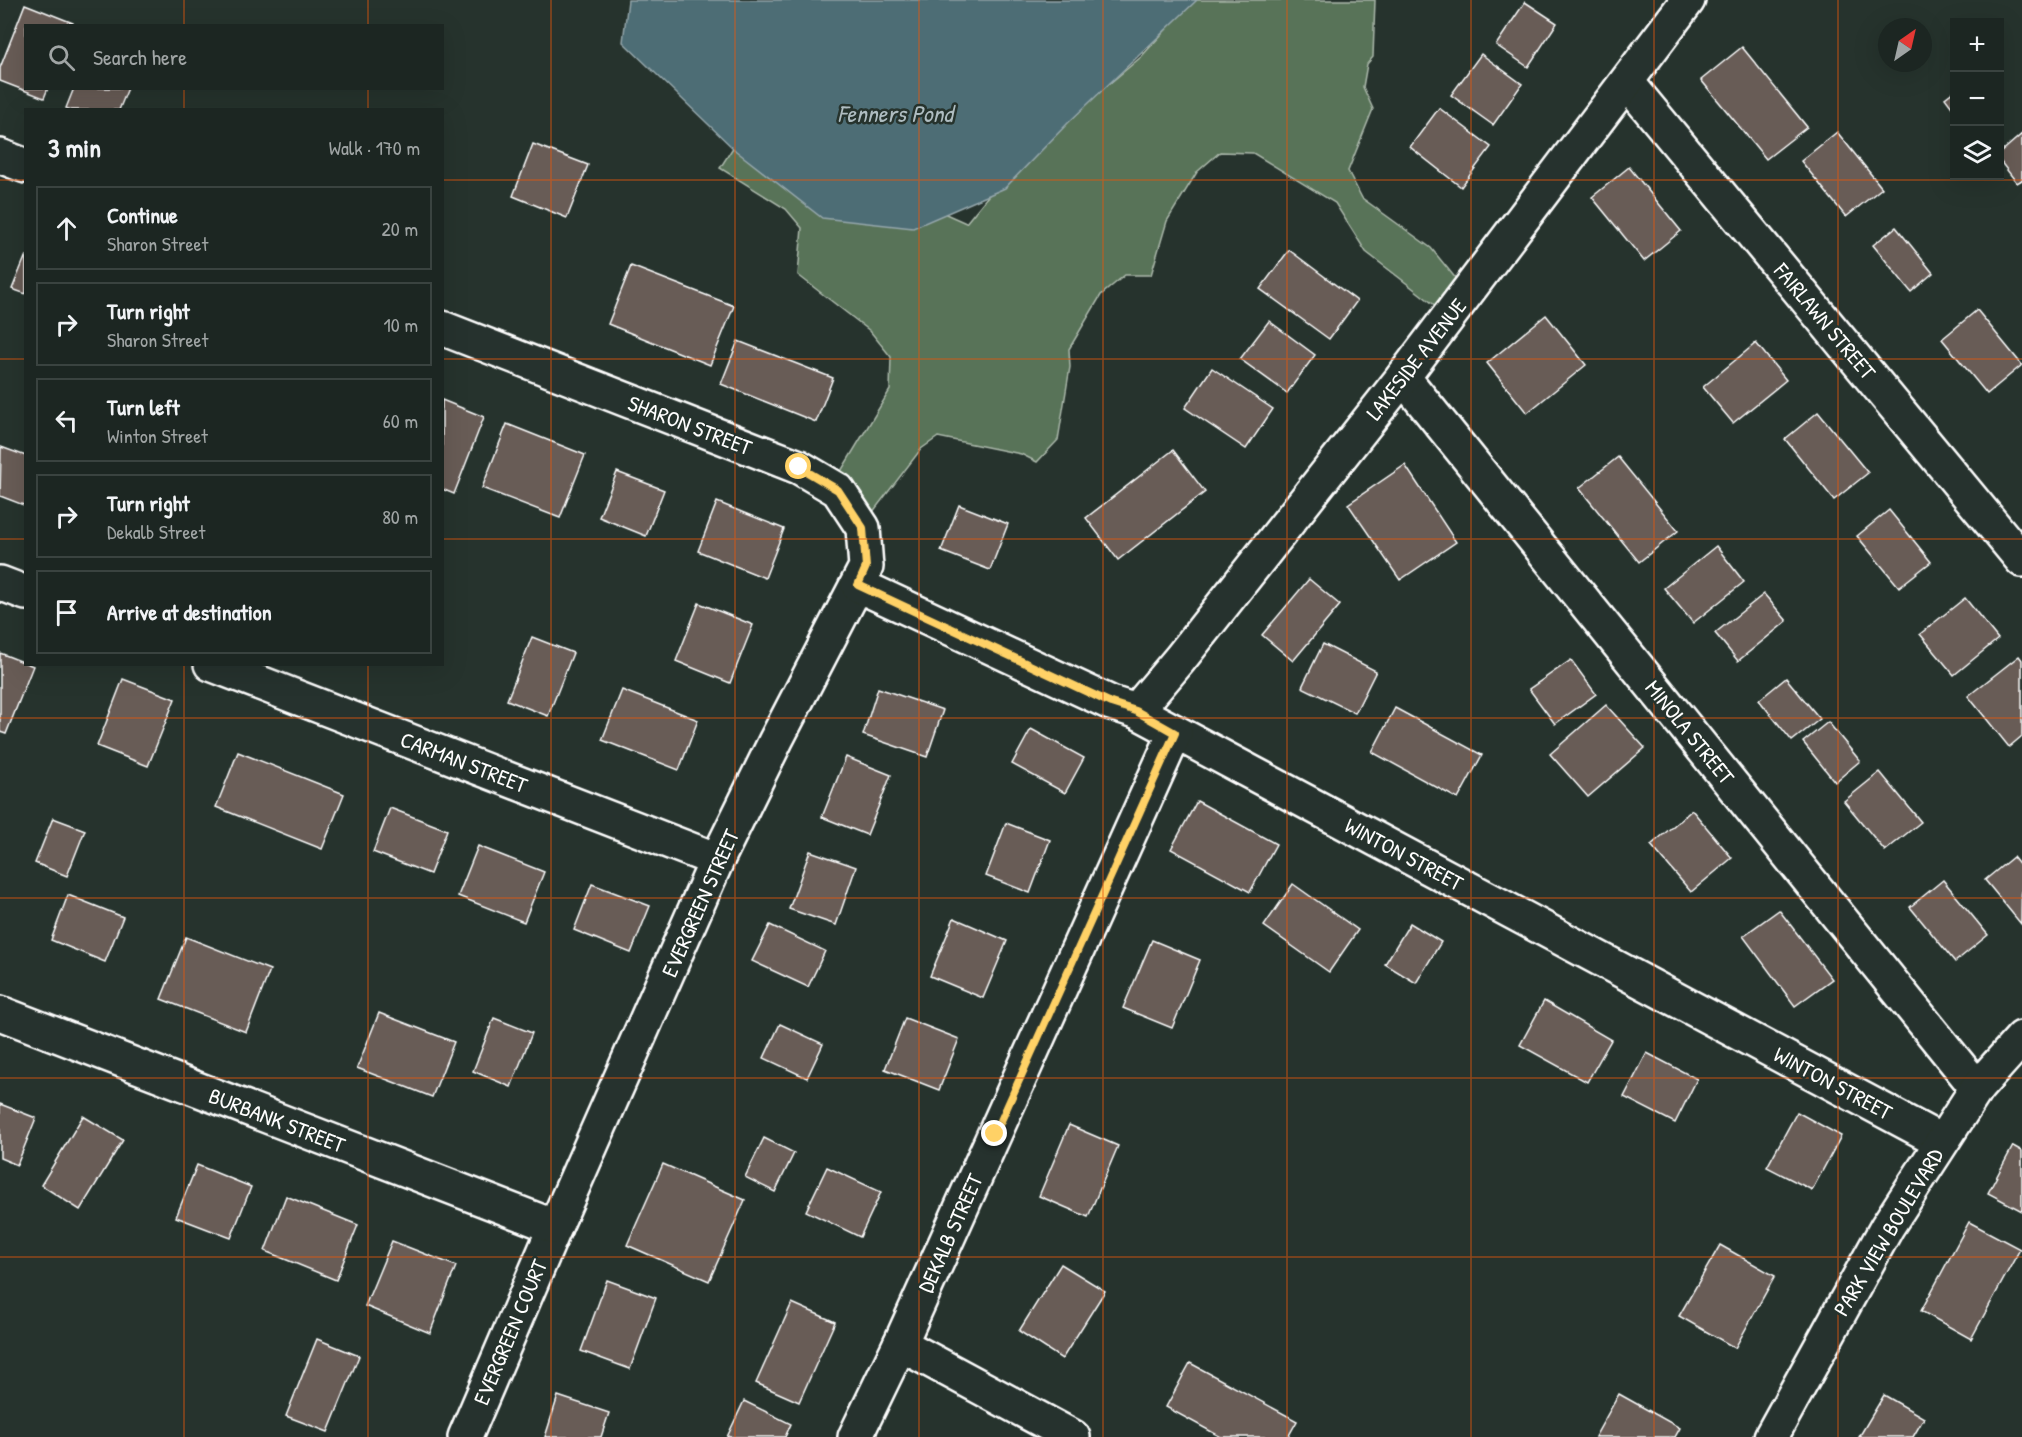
<!DOCTYPE html>
<meta charset="utf-8">
<style>
body{margin:0;font-family:"Patrick Hand",sans-serif;background:#29322f;color:#f1f3f6}
.controls{position:absolute;right:18px;top:18px;display:grid;overflow:hidden;border-radius:0px;box-shadow:0 6px 24px #0002}
.controls button{width:54px;height:54px;display:grid;place-items:center;padding:0;border:0;border-bottom:2px solid #3a4340;background:#1c2622;color:#f1f3f6;font:30px sans-serif}
.compass{position:absolute;left:1878px;top:18px;width:54px;height:54px;border-radius:50%;background:#1c2622;box-shadow:0 6px 24px #0002;rotate:34deg}
.stop{position:absolute;width:18px;height:18px;margin:-14px;border:4px solid #ffd166;border-radius:50%;background:#fff}
.stop.end{background:#ffd166;border-color:#fff;box-shadow:0 2px 6px #0008}
.list{margin:0;padding:0;list-style:none}
h2{display:flex;justify-content:space-between;align-items:center;height:78px;margin:0;padding:0 24px;font-size:26px}
h2 small{font-size:20px;font-weight:400;color:#a0a5a5}
.list li{display:grid;grid-template-columns:39px 1fr auto;gap:18px;align-items:center;box-sizing:border-box;height:84px;margin:0 12px 12px;padding:0 12px;border:2px solid #3a4340;border-radius:0px}
.list b{display:block;font-size:22px;white-space:nowrap}
.list p{margin:0;font-size:20px;white-space:nowrap;color:#a0a5a5}
.list em{font-size:20px;font-style:normal;color:#a0a5a5}
.icon{flex:none;width:33px;height:33px;fill:none;stroke:currentColor;stroke-width:2;stroke-linecap:round;stroke-linejoin:round}
.map{position:relative;flex:none;width:2022px;height:1437px;overflow:hidden}
.search{position:absolute;background:#1c2622;box-shadow:0 6px 24px #0002;left:24px;top:24px;width:420px;height:66px;display:flex;align-items:center;gap:15px;box-sizing:border-box;padding:0 21px;border-radius:0px;color:#a0a5a5;font-size:22px}
.panel{position:absolute;background:#1c2622;box-shadow:0 6px 24px #0002;left:24px;top:108px;width:420px;height:558px;border-radius:0px}
.map>svg:first-child{display:block}
</style>
<div class="map">
<svg width="2022" height="1437" viewBox="0 0 2022 1437">
<rect width="100%" height="100%" fill="#26332d"/>
<filter id="ink" filterUnits="userSpaceOnUse"><feTurbulence type="fractalNoise" baseFrequency=".0167" numOctaves="2"/><feDisplacementMap in="SourceGraphic" scale="12" xChannelSelector="R" yChannelSelector="G"/><feConvolveMatrix kernelMatrix="1 2 1 2 8 2 1 2 1" color-interpolation-filters="sRGB"/></filter>
<g filter="url(#ink)">
<!-- green -->
<polygon fill="#597359" stroke="#acb9ac" stroke-width="1.5" points="1193,0 1375,0 1373,57 1367,64 1363,87 1373,109 1348,171 1362,198 1431,248 1466,291 1445,313 1366,252 1335,203 1253,153 1220,152 1197,172 1167,221 1151,275 1125,275 1101,295 1069,349 1070,367 1058,440 1037,462 1021,454 938,437 921,449 856,534 826,496 890,390 891,357 870,331 798,275 802,228 786,209 720,168 734,146 928,206 966,223 1014,164 1141,57"/>
<!-- water -->
<polygon fill="#4e6d75" stroke="#95a7ac" stroke-width="1.5" points="628,0 1197,0 1068,123 1005,188 913,228 822,218 736,151 623,42"/>
<!-- building -->
<g fill="#685c57" stroke="#fff" stroke-width="1.5">
<polygon points="1525,2 1557,23 1528,67 1496,45"/>
<polygon points="25,4 73,23 72,26 26,26 26,88 48,88 44,98 0,81 0,68"/>
<polygon points="1742,47 1807,127 1766,159 1701,80"/>
<polygon points="1481,54 1522,84 1493,125 1451,95"/>
<polygon points="74,88 128,88 119,110 71,110 66,108"/>
<polygon points="1954,91 1954,110 1945,98"/>
<polygon points="1439,108 1491,147 1461,187 1410,147"/>
<polygon points="1837,132 1882,188 1846,217 1801,161"/>
<polygon points="2022,134 2022,180 2017,183 2000,161 2000,153"/>
<polygon points="533,144 588,165 567,218 513,196"/>
<polygon points="1629,167 1681,231 1644,261 1592,197"/>
<polygon points="1896,227 1933,273 1911,292 1873,245"/>
<polygon points="1289,250 1357,301 1329,339 1260,289"/>
<polygon points="26,255 26,294 12,289"/>
<polygon points="631,266 734,306 710,365 608,324"/>
<polygon points="1977,310 2022,365 1987,394 1942,339"/>
<polygon points="1546,315 1586,365 1527,413 1487,363"/>
<polygon points="1269,321 1315,355 1287,393 1240,359"/>
<polygon points="738,341 833,378 816,422 721,384"/>
<polygon points="1756,343 1786,380 1733,423 1703,387"/>
<polygon points="1212,368 1273,409 1246,449 1185,408"/>
<polygon points="442,400 484,417 454,494 442,489"/>
<polygon points="1818,412 1868,473 1834,500 1785,439"/>
<polygon points="507,424 585,455 560,518 482,488"/>
<polygon points="1,447 26,456 26,506 0,496"/>
<polygon points="1173,450 1205,492 1118,560 1086,518"/>
<polygon points="1618,457 1678,531 1639,562 1579,488"/>
<polygon points="1405,465 1456,542 1400,580 1348,504"/>
<polygon points="617,472 664,490 646,536 599,517"/>
<polygon points="717,502 784,529 765,578 698,551"/>
<polygon points="959,505 1008,524 990,570 941,551"/>
<polygon points="1889,510 1931,562 1899,587 1857,536"/>
<polygon points="1716,546 1744,582 1693,623 1664,588"/>
<polygon points="1309,579 1340,605 1293,661 1262,635"/>
<polygon points="1764,594 1787,621 1738,661 1715,633"/>
<polygon points="1965,598 1998,639 1954,675 1920,634"/>
<polygon points="699,603 753,625 730,683 676,661"/>
<polygon points="532,637 573,653 548,716 507,700"/>
<polygon points="1323,644 1376,671 1355,713 1302,687"/>
<polygon points="0,653 33,666 6,734 0,732"/>
<polygon points="2019,656 2022,660 2022,736 2009,747 1968,696"/>
<polygon points="1571,660 1596,694 1555,724 1529,689"/>
<polygon points="1786,678 1820,719 1792,741 1759,700"/>
<polygon points="123,679 175,699 148,766 97,746"/>
<polygon points="878,688 943,710 927,757 863,735"/>
<polygon points="622,690 698,720 679,770 602,740"/>
<polygon points="1606,705 1645,748 1588,797 1550,754"/>
<polygon points="1395,708 1482,755 1458,799 1372,752"/>
<polygon points="1828,722 1860,761 1835,782 1803,742"/>
<polygon points="1031,729 1084,758 1065,793 1012,764"/>
<polygon points="238,752 344,794 322,849 216,807"/>
<polygon points="846,757 891,775 867,835 822,817"/>
<polygon points="1880,772 1921,822 1885,851 1844,801"/>
<polygon points="1197,801 1276,844 1250,892 1171,849"/>
<polygon points="390,808 447,830 430,874 373,852"/>
<polygon points="1692,810 1732,858 1691,892 1651,845"/>
<polygon points="53,818 85,830 67,876 35,863"/>
<polygon points="1006,823 1050,840 1030,893 986,876"/>
<polygon points="478,846 544,872 524,922 458,896"/>
<polygon points="810,851 856,867 836,925 789,909"/>
<polygon points="2013,857 2022,868 2021,924 1985,880"/>
<polygon points="1943,880 1988,935 1955,962 1910,907"/>
<polygon points="592,884 650,906 631,953 574,930"/>
<polygon points="1293,884 1358,930 1329,972 1264,926"/>
<polygon points="68,895 123,917 105,962 51,940"/>
<polygon points="1779,910 1832,979 1795,1006 1743,936"/>
<polygon points="954,918 1007,941 983,998 930,976"/>
<polygon points="1410,923 1441,942 1416,983 1385,964"/>
<polygon points="770,925 825,951 808,987 752,961"/>
<polygon points="186,937 270,970 246,1032 161,999"/>
<polygon points="1152,940 1200,960 1172,1028 1123,1008"/>
<polygon points="1544,1001 1611,1040 1587,1082 1520,1045"/>
<polygon points="379,1013 454,1042 432,1097 357,1068"/>
<polygon points="494,1018 532,1033 511,1087 473,1071"/>
<polygon points="905,1018 959,1039 939,1090 885,1069"/>
<polygon points="780,1024 823,1044 807,1078 764,1058"/>
<polygon points="1647,1053 1697,1079 1675,1123 1624,1097"/>
<polygon points="0,1104 36,1118 17,1165 0,1158"/>
<polygon points="1797,1112 1841,1136 1812,1190 1767,1167"/>
<polygon points="83,1116 123,1140 80,1210 41,1185"/>
<polygon points="1069,1125 1118,1146 1088,1217 1039,1196"/>
<polygon points="764,1138 794,1153 775,1192 745,1177"/>
<polygon points="2013,1146 2022,1151 2022,1211 1988,1193"/>
<polygon points="663,1164 745,1200 709,1281 627,1245"/>
<polygon points="197,1165 251,1187 231,1238 176,1217"/>
<polygon points="827,1167 881,1192 860,1237 806,1211"/>
<polygon points="286,1196 358,1225 336,1280 265,1251"/>
<polygon points="1969,1222 2020,1249 1971,1339 1921,1311"/>
<polygon points="392,1241 456,1266 430,1333 365,1306"/>
<polygon points="1720,1245 1775,1276 1735,1348 1679,1316"/>
<polygon points="1061,1264 1105,1291 1062,1359 1019,1331"/>
<polygon points="607,1280 656,1298 630,1369 581,1351"/>
<polygon points="792,1303 835,1322 799,1402 756,1383"/>
<polygon points="317,1339 359,1356 328,1432 286,1416"/>
<polygon points="1190,1363 1297,1421 1288,1437 1221,1437 1166,1407"/>
<polygon points="1619,1394 1680,1428 1675,1437 1595,1437"/>
<polygon points="1884,1395 1924,1418 1913,1437 1859,1437"/>
<polygon points="558,1396 609,1413 601,1437 545,1437"/>
<polygon points="744,1401 791,1424 785,1437 727,1437"/>
</g>
<g fill="none" stroke-linecap="round" stroke-linejoin="round">
<defs>
<g id="minor">
<polyline points="1627,82 2022,560"/>
<polyline points="0,156 26,166"/>
<polyline points="442,328 799,467 838,490 863,528 866,567 776,740 717,860 555,1227 465,1437"/>
<polyline points="1403,377 1977,1088"/>
<polyline points="0,583 26,593"/>
<polyline points="858,585 1111,703 1136,711 1941,1141"/>
<polyline points="211,664 717,860"/>
<polyline points="1136,711 1180,659 1403,377 1688,0"/>
<polyline points="0,1013 555,1227"/>
<polyline points="900,1344 1073,1437"/>
<polyline points="855,1437 900,1344 1175,733"/>
<polyline points="1771,1437 1887,1227 1977,1088 2022,1038"/>
</g>
</defs>
<!-- minor casing -->
<use href="#minor" stroke="#fff" stroke-width="38"/>
<!-- minor -->
<use href="#minor" stroke="#26332d" stroke-width="33"/>
</g>
</g>
<g fill="none" stroke-linecap="round" stroke-linejoin="round" filter="url(#ink)">
<!-- route -->
<polyline stroke="#ffd166" stroke-width="8" points="799,467 838,490 863,528 866,567 858,585 1111,703 1136,711 1175,733 995,1134"/>
</g>
<!-- grid -->
<path fill="none" stroke="#e8590c" stroke-width="1.5" stroke-opacity="0.55" d="M184 0V26M368 0V26M551 0V1437M735 0V1437M919 0V1437M1103 0V1437M1287 0V1437M1471 0V1437M1654 0V1437M1838 0V1437M184 88V110M368 88V110M0 180H26M442 180H2022M0 359H26M442 359H2022M0 539H26M442 539H2022M184 664V1437M368 664V1437M0 718H2022M0 898H2022M0 1078H2022M0 1257H2022"/>
<g text-anchor="middle" dominant-baseline="central" stroke-width="5" stroke-linejoin="round" paint-order="stroke">
<!-- street labels -->
<g font-size="22" fill="#fff" stroke="#26332d">
<text transform="translate(1825 321) rotate(50)">FAIRLAWN STREET</text>
<text transform="translate(1416 359) rotate(-52)">LAKESIDE AVENUE</text>
<text transform="translate(690 425) rotate(21)">SHARON STREET</text>
<text transform="translate(1690 732) rotate(51)">MINOLA STREET</text>
<text transform="translate(464 762) rotate(21)">CARMAN STREET</text>
<text transform="translate(1404 854) rotate(28)">WINTON STREET</text>
<text transform="translate(700 903) rotate(-66)">EVERGREEN STREET</text>
<text transform="translate(1833 1083) rotate(28)">WINTON STREET</text>
<text transform="translate(277 1120) rotate(21)">BURBANK STREET</text>
<text transform="translate(1888 1232) rotate(-59)">PARK VIEW BOULEVARD</text>
<text transform="translate(950 1233) rotate(-66)">DEKALB STREET</text>
<text transform="translate(510 1332) rotate(-67)">EVERGREEN COURT</text>
</g>
<!-- water labels -->
<g font-size="24" font-style="italic" fill="#afbdc1" stroke="#26332d">
<text x="895" y="113">Fenners Pond</text>
</g>
</g>
</svg>
<div class="controls">
<button>+</button>
<button>−</button>
<button><svg class="icon" aria-label="layers" viewBox="0 0 24 24"><path d="M12 4l9 5-9 5-9-5zM3 14l9 5 9-5"/></svg></button>
</div>
<svg class="compass" viewBox="-18 -18 36 36"><path d="M0-13l5 13h-10z" fill="#e53935"/><path d="M0 13l5-13h-10z" fill="#a0a5a5"/></svg>
<div class="stop" style="left:799px;top:467px"></div>
<div class="stop end" style="left:995px;top:1134px"></div>
<div class="search"><svg class="icon" aria-label="search" viewBox="0 0 24 24"><circle cx="10" cy="10" r="6"/><path d="M15 15l6 6"/></svg>Search here</div>
<section class="panel">
<h2>3 min<small>Walk · 170 m</small></h2>
<ul class="list">
<li><svg class="icon" aria-label="ahead" viewBox="0 0 24 24"><path d="M12 20V5M6 11l6-6 6 6"/></svg><div><b>Continue</b><p>Sharon Street</p></div><em>20 m</em></li>
<li><svg class="icon" aria-label="right" viewBox="0 0 24 24"><path d="M7 20v-9h11M14 6l5 5-5 5"/></svg><div><b>Turn right</b><p>Sharon Street</p></div><em>10 m</em></li>
<li><svg class="icon" aria-label="left" viewBox="0 0 24 24"><path d="M17 20v-9H6M10 6l-5 5 5 5"/></svg><div><b>Turn left</b><p>Winton Street</p></div><em>60 m</em></li>
<li><svg class="icon" aria-label="right" viewBox="0 0 24 24"><path d="M7 20v-9h11M14 6l5 5-5 5"/></svg><div><b>Turn right</b><p>Dekalb Street</p></div><em>80 m</em></li>
<li><svg class="icon" aria-label="arrive" viewBox="0 0 24 24"><path d="M6 21V4h12l-3 4 3 4H6"/></svg><div><b>Arrive at destination</b></div></li>
</ul>
</section>
</div>
